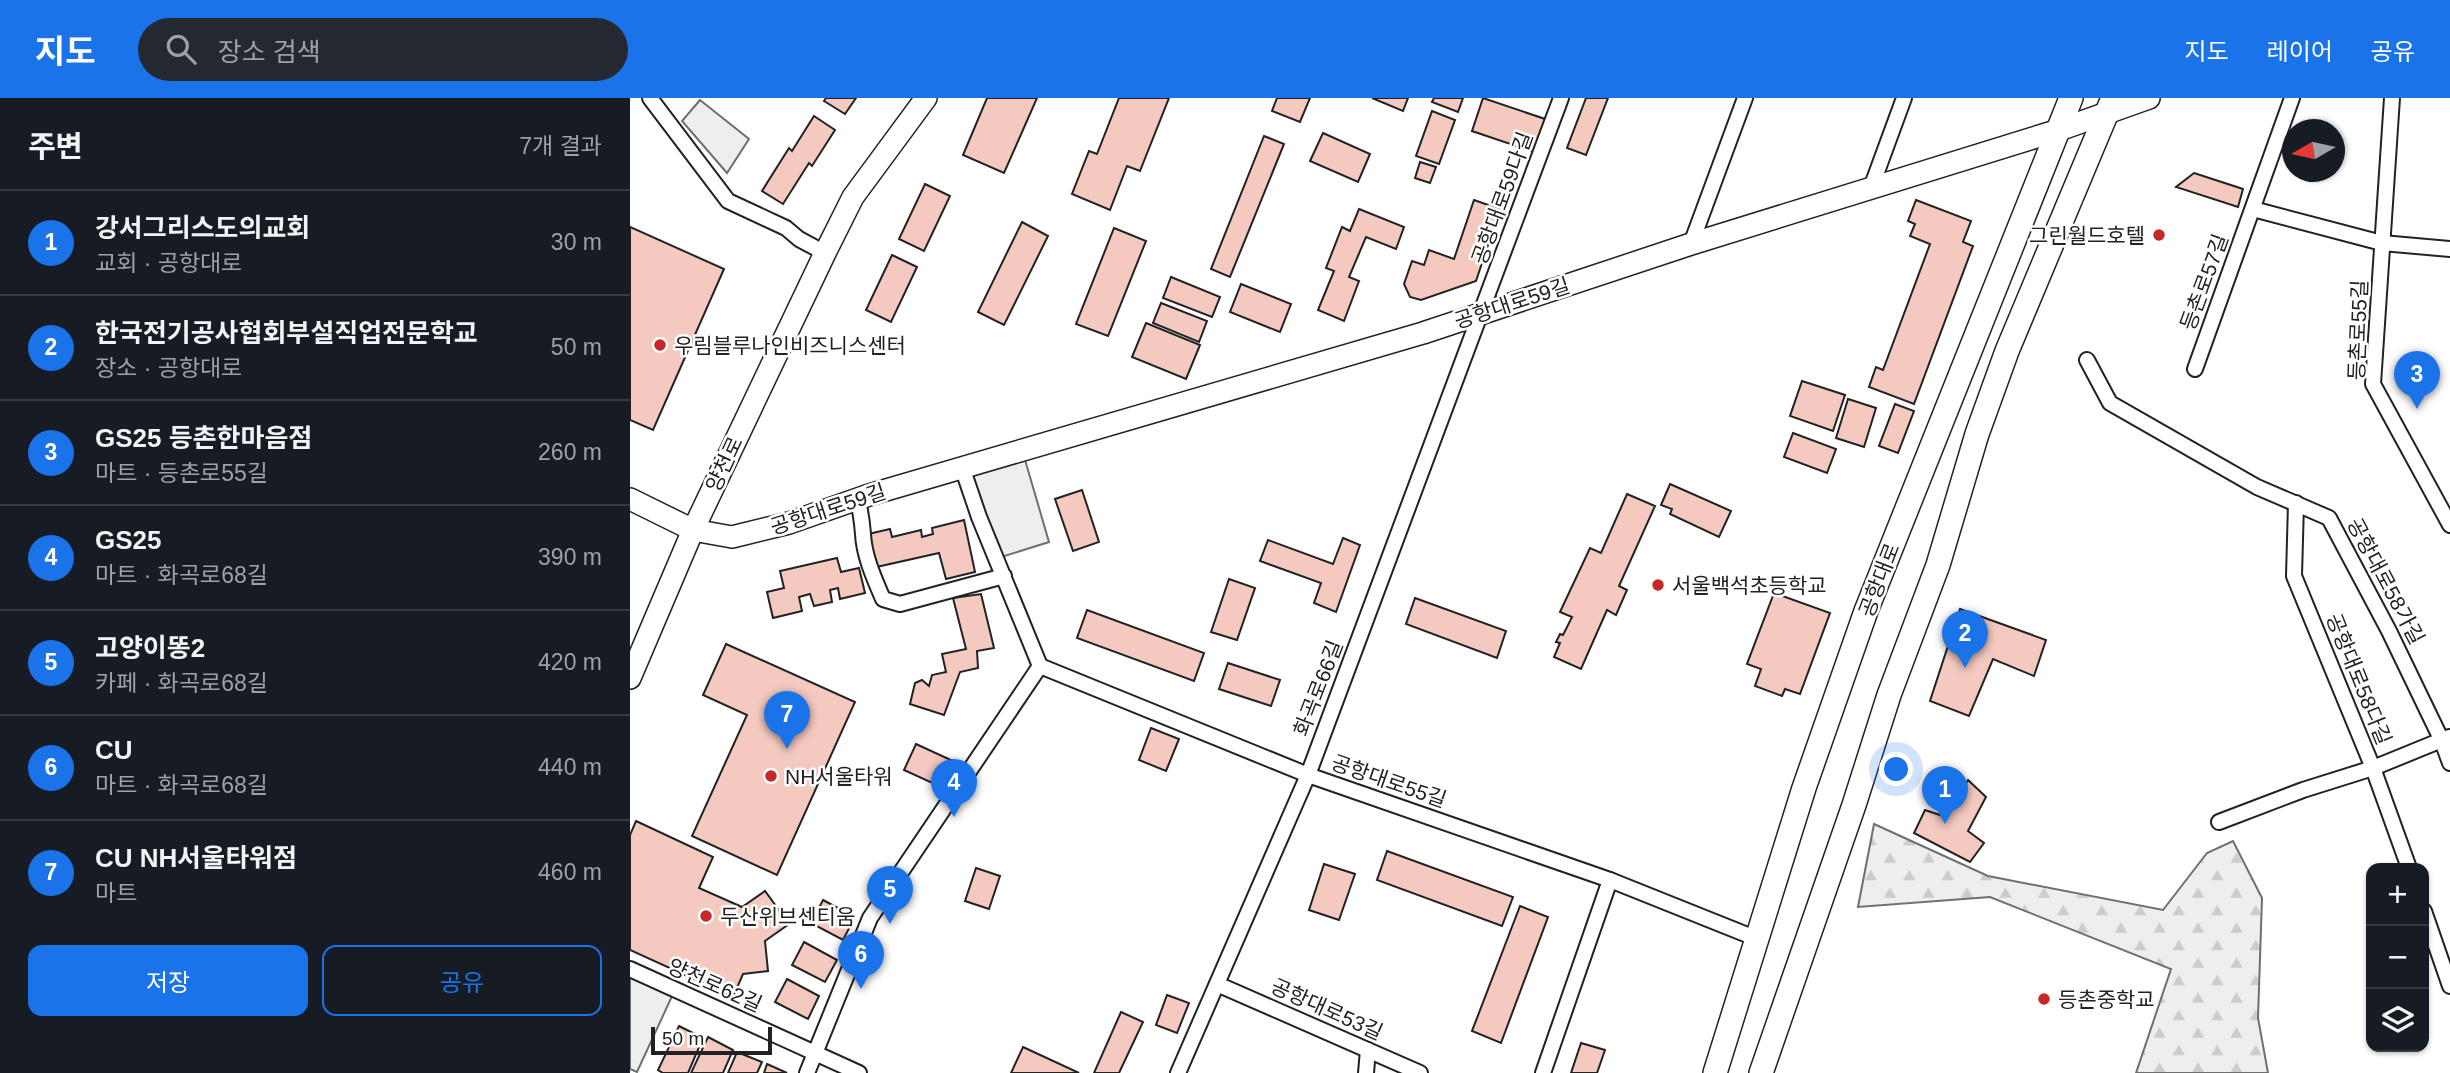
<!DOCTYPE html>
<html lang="ko">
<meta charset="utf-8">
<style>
body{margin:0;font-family:Arial,"Noto Sans KR",sans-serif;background:#242831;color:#f1f3f6}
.controls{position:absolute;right:21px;bottom:21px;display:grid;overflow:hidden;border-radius:14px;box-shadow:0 2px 5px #0004}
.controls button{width:63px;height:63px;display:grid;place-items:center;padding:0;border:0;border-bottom:2px solid #363941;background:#171b24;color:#f1f3f6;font:35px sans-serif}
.compass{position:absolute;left:1652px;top:21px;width:63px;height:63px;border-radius:50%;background:#171b24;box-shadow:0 2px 5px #0004;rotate:261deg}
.scale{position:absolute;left:21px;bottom:18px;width:121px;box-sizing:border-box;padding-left:7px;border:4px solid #222;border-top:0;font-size:19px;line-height:24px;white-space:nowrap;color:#222;-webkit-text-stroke:5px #fff;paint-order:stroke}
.you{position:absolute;left:1267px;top:672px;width:24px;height:24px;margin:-18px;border:5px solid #fff;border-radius:50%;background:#1a73e8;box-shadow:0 0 0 10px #1a73e833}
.badge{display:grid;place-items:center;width:46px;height:46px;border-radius:50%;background:#1a73e8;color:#fff;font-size:23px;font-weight:700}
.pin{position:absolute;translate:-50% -58px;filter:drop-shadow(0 2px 4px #0008)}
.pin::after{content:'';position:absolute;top:37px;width:24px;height:21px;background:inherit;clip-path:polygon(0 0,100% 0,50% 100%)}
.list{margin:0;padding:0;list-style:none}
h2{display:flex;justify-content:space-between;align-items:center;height:91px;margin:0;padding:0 28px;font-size:30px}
h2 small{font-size:23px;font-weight:400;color:#9ea1a6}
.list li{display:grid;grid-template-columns:46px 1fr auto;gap:21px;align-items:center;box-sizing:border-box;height:105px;padding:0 28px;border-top:2px solid #363941}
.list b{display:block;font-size:26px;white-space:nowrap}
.list p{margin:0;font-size:23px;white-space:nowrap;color:#9ea1a6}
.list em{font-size:23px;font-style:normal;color:#9ea1a6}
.actions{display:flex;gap:14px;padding:21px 28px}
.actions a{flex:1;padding:16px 0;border:2px solid #1a73e8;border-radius:14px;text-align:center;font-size:24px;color:#1a73e8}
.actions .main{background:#1a73e8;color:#fff}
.icon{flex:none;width:38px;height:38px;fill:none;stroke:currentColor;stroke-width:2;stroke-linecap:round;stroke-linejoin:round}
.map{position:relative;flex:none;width:1820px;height:975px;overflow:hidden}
header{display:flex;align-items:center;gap:42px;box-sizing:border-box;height:98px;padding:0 35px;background:#1a73e8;color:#fff}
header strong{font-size:33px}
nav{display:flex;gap:38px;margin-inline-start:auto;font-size:24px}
.search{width:490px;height:63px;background:#242831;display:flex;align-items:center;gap:18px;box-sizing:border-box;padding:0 24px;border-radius:38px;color:#9ea1a6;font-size:26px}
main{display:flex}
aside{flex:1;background:#171b24}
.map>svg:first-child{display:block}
</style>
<header>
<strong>지도</strong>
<div class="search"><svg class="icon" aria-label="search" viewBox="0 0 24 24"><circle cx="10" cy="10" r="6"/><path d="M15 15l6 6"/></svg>장소 검색</div>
<nav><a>지도</a><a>레이어</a><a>공유</a></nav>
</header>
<main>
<aside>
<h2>주변<small>7개 결과</small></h2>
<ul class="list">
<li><span class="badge">1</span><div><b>강서그리스도의교회</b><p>교회 · 공항대로</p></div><em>30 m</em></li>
<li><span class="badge">2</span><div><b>한국전기공사협회부설직업전문학교</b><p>장소 · 공항대로</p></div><em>50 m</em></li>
<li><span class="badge">3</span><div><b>GS25 등촌한마음점</b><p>마트 · 등촌로55길</p></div><em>260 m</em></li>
<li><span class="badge">4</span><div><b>GS25</b><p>마트 · 화곡로68길</p></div><em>390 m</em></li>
<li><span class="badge">5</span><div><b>고양이똥2</b><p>카페 · 화곡로68길</p></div><em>420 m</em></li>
<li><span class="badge">6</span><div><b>CU</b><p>마트 · 화곡로68길</p></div><em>440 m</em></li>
<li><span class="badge">7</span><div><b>CU NH서울타워점</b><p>마트</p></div><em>460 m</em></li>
</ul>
<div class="actions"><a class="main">저장</a><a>공유</a></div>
</aside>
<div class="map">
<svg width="1820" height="975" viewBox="0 0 1820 975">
<defs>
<pattern id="forest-firs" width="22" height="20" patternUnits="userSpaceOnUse" patternTransform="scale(1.75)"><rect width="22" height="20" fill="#eee"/><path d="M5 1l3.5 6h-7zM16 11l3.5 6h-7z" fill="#ccc"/></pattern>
</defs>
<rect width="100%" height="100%" fill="#fff"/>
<!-- forest -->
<polygon fill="url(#forest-firs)" stroke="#6f6f6f" stroke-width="2" points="1244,726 1358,778 1533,812 1577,755 1603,743 1632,800 1628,920 1638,975 1506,975 1541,871 1360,799 1228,809"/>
<!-- park -->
<g fill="#eee" stroke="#6f6f6f" stroke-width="2">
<polygon points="70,2 119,41 97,75 52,23"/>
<polygon points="393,355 419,444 368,460 335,372"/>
<polygon points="0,876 43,896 7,974 0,971"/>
</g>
<!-- building -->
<g fill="#f3c9c0" stroke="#222" stroke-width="2">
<polygon points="196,0 226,0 215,16 194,3"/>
<polygon points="357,0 407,0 374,75 333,57"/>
<polygon points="489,0 539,0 510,73 497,68 480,112 442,96 459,53 467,56"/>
<polygon points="647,0 680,0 670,24 642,13"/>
<polygon points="742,0 778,0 773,13"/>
<polygon points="804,0 833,0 828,14 802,4"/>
<polygon points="853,0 915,21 904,54 842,33"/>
<polygon points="956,0 978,0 956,57 937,50"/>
<polygon points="802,13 825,22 809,66 786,58"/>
<polygon points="184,18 205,32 182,68 179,65 153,106 132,93 159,50 162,53"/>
<polygon points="693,35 740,56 728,84 680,63"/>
<polygon points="634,38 654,46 600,179 581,171"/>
<polygon points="790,64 806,69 800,85 785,80"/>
<polygon points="1564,75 1613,91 1608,109 1546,89"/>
<polygon points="295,86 320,98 294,153 269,141"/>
<polygon points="844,102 870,111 846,183 791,202 780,199 774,186 782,163 794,167 799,152 824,161"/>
<polygon points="1286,102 1341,123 1333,144 1343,148 1284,306 1239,289 1246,269 1253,272 1300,146 1280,138 1285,126 1278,123"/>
<polygon points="729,111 774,129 766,151 736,139 719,179 729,183 714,223 688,212 704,173 696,170 712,129 720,133"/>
<polygon points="392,124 418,138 374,227 348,214"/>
<polygon points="0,129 94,171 23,332 0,322"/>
<polygon points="484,130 516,143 478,238 446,226"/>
<polygon points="262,157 287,169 261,224 236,212"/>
<polygon points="541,179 590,199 582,219 533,200"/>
<polygon points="611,186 661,206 650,234 600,214"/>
<polygon points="531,205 577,223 569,244 523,225"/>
<polygon points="516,225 570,247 556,281 502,259"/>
<polygon points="1172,283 1215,297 1203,333 1160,318"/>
<polygon points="1218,301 1246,310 1234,349 1206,340"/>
<polygon points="1265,306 1284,313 1268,355 1249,348"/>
<polygon points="1163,335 1206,351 1197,375 1154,359"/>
<polygon points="1040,386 1101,413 1089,439 1040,416 1042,411 1031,407"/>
<polygon points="452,392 469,444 443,453 425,401"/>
<polygon points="997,396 1025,408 989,488 997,492 986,517 977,512 951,571 924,559 930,545 926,544 930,536 933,537 942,519 930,514 960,450 971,455"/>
<polygon points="334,422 345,474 316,481 309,455 242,470 234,437 260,431 262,439 291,432 292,439 303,436 302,430"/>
<polygon points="713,440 730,447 706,514 684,505 691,485 630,463 638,442 703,466"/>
<polygon points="207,460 211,474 229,470 235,495 210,501 208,490 200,492 202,504 184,508 180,496 169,499 172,513 143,520 137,494 154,490 150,473"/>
<polygon points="599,481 625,490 607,542 581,534"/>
<polygon points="1144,495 1200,515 1170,596 1155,591 1152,598 1125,588 1131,571 1117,566"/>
<polygon points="351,496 364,550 347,553 348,570 330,574 314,617 280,606 285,585 292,582 299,588 302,577 316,574 312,556 336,551 323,500"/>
<polygon points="785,500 876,533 867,560 776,526"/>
<polygon points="1330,511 1416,542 1404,578 1363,561 1339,618 1300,603"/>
<polygon points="457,512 574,555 564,583 447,540"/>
<polygon points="96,546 225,604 147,777 62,738 117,617 73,597"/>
<polygon points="598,565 650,582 641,608 589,591"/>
<polygon points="521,630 549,641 536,673 509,662"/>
<polygon points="286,646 323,663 311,689 274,672"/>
<polygon points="1338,682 1356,699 1338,733 1354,745 1340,764 1284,735 1295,712 1316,719"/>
<polygon points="6,723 83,759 69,790 112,809 135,793 159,826 135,843 138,873 113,876 103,899 0,852 0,737"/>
<polygon points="757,753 883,799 872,828 747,782"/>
<polygon points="694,766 725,776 709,822 679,812"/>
<polygon points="346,770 370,778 359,811 335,803"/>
<polygon points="193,802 225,819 213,842 181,825"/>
<polygon points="890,808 918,819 871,945 842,933"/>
<polygon points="174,844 207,862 195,884 162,867"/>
<polygon points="157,881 189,898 178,921 145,904"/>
<polygon points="537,897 559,905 547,935 526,927"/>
<polygon points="491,914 513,924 489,975 464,975"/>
<polygon points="49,928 73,940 58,975 33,975 28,972"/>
<polygon points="78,939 103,952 93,975 61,975"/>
<polygon points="951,945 975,952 967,975 941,975"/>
<polygon points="393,949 449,975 381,975"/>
<polygon points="107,954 132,964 127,975 98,975"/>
<polygon points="137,966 157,975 134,975"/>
</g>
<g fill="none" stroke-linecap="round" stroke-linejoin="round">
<defs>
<g id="street">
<polyline points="20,0 98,103 156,130 169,141 195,155"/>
<polyline points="1762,0 1743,286 1820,427"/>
<polyline points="1241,90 1274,0"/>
<polyline points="1623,111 1752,145 1820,151"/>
<polyline points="1061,146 1115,0"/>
<polyline points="1457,262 1480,305 1627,389 1699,420 1759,533 1812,643 1820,665"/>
<polyline points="1565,271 1662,0"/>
<polyline points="332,369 349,419 410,568"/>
<path d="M228 403C231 415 232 424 233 436 234 458 244 480 253 501L270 506 374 478"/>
<polyline points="1666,405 1664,478 1743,670 1779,770"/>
<polyline points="410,568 678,677 980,782 1125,840"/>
<polyline points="1589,724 1673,692 1743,670 1819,639"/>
<polyline points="1794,813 1820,888"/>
<polyline points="0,871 229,975"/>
<polyline points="587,886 790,975"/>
<polyline points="177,975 240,820 410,568"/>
<polyline points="548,975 678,677 931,0"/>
<polyline points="736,975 738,952"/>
<polyline points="913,975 980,782"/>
</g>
<g id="secondary">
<polyline points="0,401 63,432 102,439 159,425 239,397 793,235 1061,146 1429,32 1519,0"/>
<polyline points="0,580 63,432 195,155 223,99 296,0"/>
</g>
<g id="primary">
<polyline points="1085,975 1174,690 1236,513 1441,0"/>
<polyline points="1131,975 1224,707 1259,597 1308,467 1347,336 1377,253 1483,0"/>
</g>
</defs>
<!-- street casing -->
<use href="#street" stroke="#222" stroke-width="18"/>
<!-- secondary casing -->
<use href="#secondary" stroke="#222" stroke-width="24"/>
<!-- primary casing -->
<use href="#primary" stroke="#222" stroke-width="26"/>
<!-- street -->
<use href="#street" stroke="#fff" stroke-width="14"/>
<!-- secondary -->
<use href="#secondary" stroke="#fff" stroke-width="21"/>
<!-- primary -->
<use href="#primary" stroke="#fff" stroke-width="23"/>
</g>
<!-- markers -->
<g fill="#c62828" stroke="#fff" stroke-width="2.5">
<circle cx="1529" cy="137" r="7"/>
<circle cx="30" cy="247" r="7"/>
<circle cx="1028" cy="487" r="7"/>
<circle cx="141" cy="678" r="7"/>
<circle cx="76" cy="818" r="7"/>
<circle cx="1414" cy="901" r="7"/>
</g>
<g text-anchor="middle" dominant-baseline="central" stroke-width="5" stroke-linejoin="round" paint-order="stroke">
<!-- street labels -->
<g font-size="21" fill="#222" stroke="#fff">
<text transform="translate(872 100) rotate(-70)">공항대로59다길</text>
<text transform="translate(1574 184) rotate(-70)">등촌로57길</text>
<text transform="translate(882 205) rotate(-18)">공항대로59길</text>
<text transform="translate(1728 232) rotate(-88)">등촌로55길</text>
<text transform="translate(94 366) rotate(-65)">양천로</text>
<text transform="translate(198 411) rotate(-18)">공항대로59길</text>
<text transform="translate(1249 482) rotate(-69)">공항대로</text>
<text transform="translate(1756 483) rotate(62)">공항대로58가길</text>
<text transform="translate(1729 581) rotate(68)">공항대로58다길</text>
<text transform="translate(688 590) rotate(-69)">화곡로66길</text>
<text transform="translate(759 683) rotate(19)">공항대로55길</text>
<text transform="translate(85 887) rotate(24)">양천로62길</text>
<text transform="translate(697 911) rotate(24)">공항대로53길</text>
</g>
<!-- poi labels -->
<g font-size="21" fill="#222" stroke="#fff" text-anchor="start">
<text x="1515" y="137" text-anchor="end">그린월드호텔</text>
<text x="44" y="247">우림블루나인비즈니스센터</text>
<text x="1042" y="487">서울백석초등학교</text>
<text x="155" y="678">NH서울타워</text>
<text x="90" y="818">두산위브센티움</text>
<text x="1428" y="901">등촌중학교</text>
</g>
</g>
</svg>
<div class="controls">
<button>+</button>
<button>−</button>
<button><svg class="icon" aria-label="layers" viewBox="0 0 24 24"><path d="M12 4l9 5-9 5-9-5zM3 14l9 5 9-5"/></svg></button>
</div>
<svg class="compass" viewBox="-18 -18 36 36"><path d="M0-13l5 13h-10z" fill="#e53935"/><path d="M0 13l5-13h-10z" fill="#9ea1a6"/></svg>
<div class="scale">50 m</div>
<div class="you"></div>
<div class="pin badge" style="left:1315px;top:726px">1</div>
<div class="pin badge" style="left:1335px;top:570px">2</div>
<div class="pin badge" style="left:1787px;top:311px">3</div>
<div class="pin badge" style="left:324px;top:719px">4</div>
<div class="pin badge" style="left:260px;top:826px">5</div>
<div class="pin badge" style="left:231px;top:891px">6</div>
<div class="pin badge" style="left:157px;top:651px">7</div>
</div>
</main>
